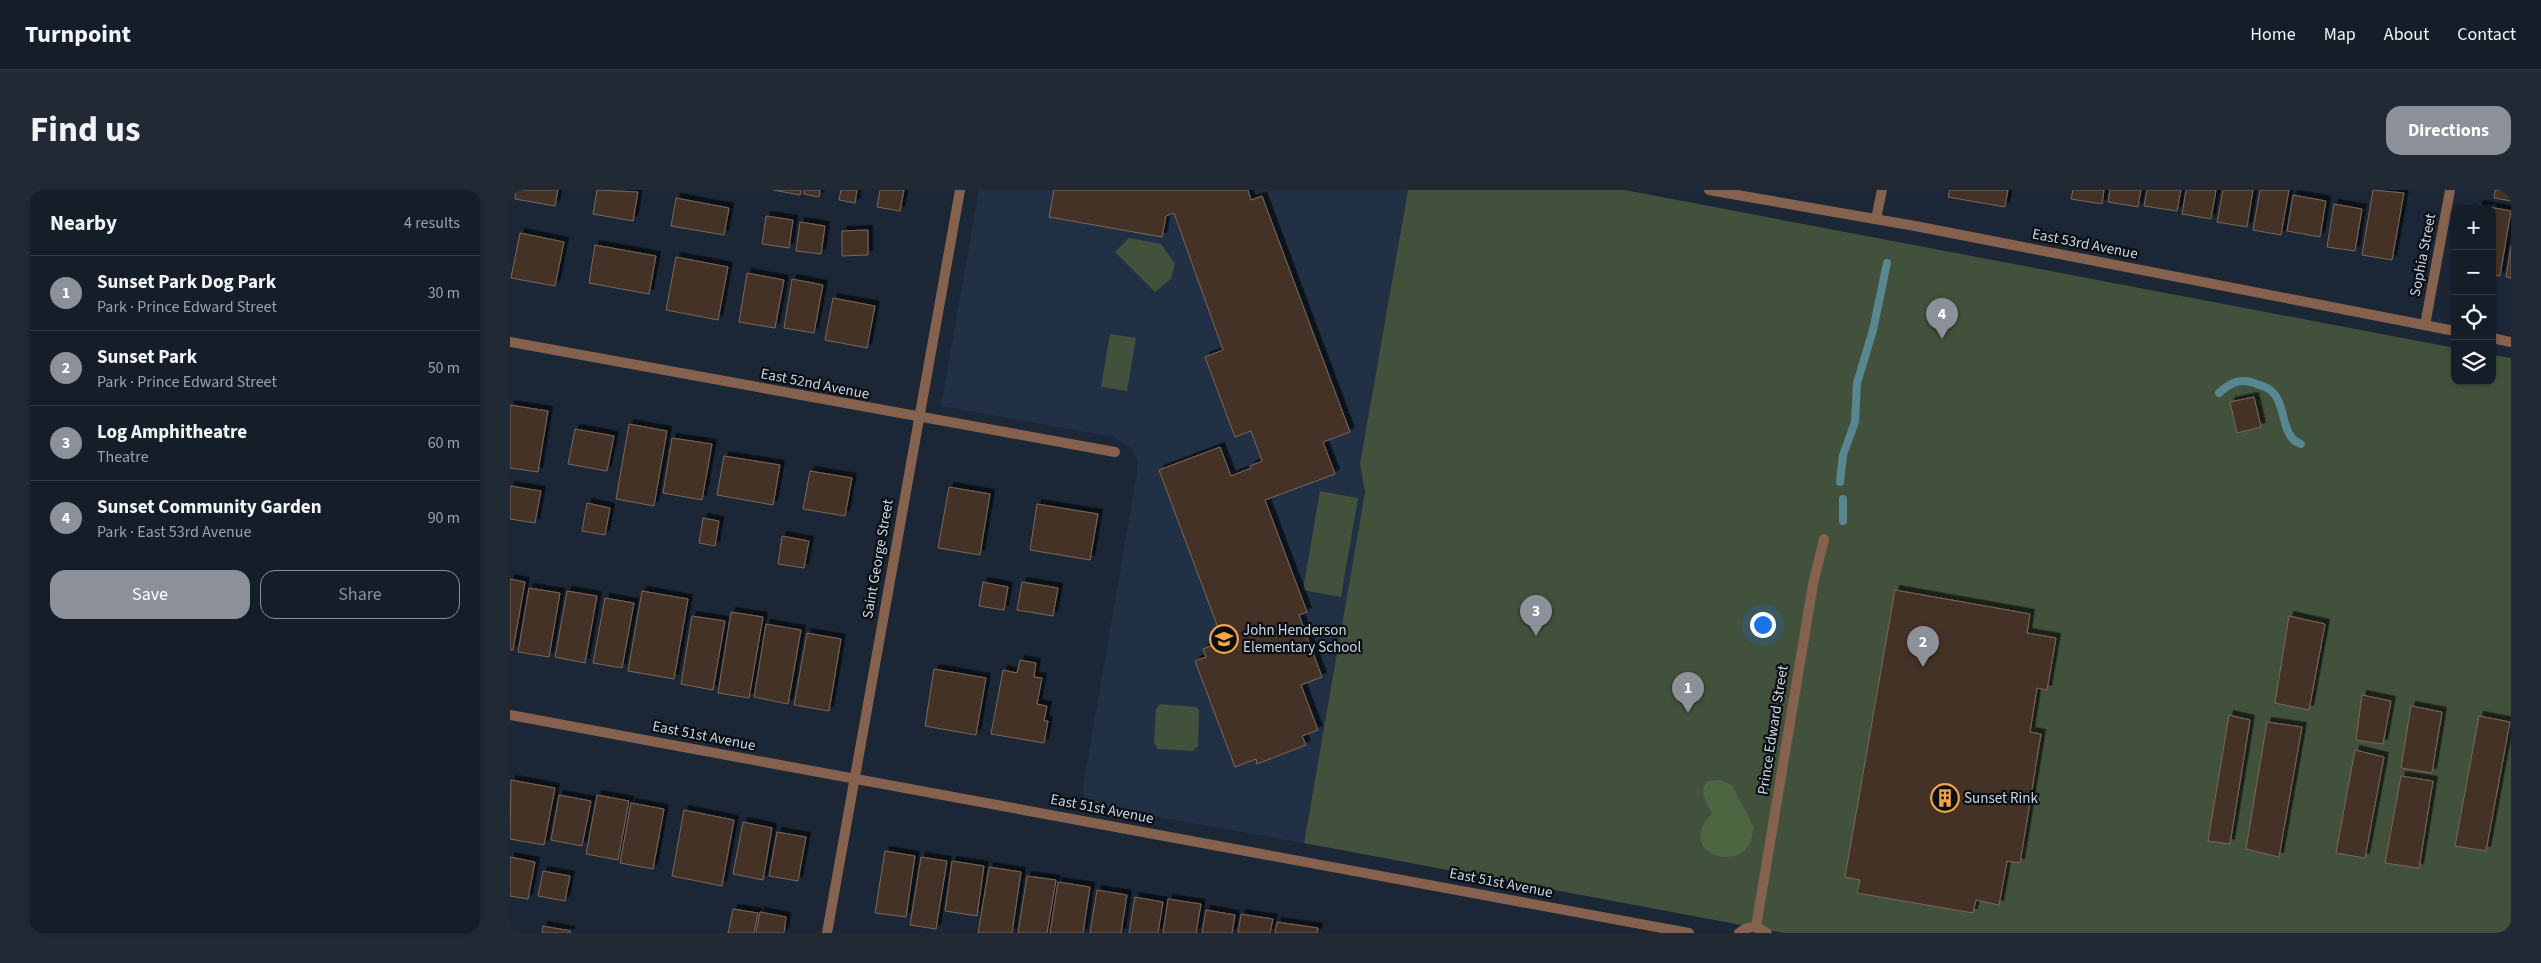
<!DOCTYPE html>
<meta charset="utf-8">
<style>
body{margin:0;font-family:"Source Sans 3",sans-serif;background:#212a34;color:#f1f3f6}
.controls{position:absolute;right:15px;top:15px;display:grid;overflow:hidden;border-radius:10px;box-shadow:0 1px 4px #0004}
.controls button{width:45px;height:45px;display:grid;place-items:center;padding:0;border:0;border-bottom:1px solid #333b45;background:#141d28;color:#f1f3f6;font:25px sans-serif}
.you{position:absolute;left:1252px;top:434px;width:18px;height:18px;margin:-12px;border:4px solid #fff;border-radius:50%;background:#1a73e8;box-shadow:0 0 0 8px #1a73e833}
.badge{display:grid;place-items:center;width:32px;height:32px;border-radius:50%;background:#8c9099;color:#fff;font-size:16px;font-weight:700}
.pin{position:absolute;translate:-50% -41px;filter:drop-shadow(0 1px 2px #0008)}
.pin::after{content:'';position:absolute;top:26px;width:18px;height:15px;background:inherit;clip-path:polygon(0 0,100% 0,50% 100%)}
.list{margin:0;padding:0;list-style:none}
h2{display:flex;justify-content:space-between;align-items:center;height:65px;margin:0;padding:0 20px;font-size:21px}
h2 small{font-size:16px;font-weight:400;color:#9da2a8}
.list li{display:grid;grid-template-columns:32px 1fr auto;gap:15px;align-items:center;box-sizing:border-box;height:75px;padding:0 20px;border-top:1px solid #333b45}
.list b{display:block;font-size:19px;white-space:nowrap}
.list p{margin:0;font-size:16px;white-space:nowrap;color:#9da2a8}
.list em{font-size:16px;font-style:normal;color:#9da2a8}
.actions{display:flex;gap:10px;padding:15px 20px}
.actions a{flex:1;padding:11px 0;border:1px solid #8c9099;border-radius:15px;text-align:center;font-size:18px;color:#8c9099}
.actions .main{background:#8c9099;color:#fff}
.icon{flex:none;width:28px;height:28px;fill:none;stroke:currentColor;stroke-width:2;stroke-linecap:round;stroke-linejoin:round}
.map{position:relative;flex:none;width:2001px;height:743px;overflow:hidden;border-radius:15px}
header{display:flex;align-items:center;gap:30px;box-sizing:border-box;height:70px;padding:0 25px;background:#141d28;border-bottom:1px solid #333b45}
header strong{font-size:24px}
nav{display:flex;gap:28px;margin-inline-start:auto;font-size:18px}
.intro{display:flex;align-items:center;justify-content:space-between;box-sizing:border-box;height:120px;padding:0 30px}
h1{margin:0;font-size:35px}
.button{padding:12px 22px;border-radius:15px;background:#8c9099;color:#fff;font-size:18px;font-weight:700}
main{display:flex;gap:30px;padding:0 30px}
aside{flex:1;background:#141d28;border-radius:15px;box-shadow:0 1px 4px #0004}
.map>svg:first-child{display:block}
</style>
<header>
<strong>Turnpoint</strong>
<nav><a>Home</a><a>Map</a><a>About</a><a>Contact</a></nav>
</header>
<div class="intro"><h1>Find us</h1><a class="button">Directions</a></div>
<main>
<aside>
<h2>Nearby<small>4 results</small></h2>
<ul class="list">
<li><span class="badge">1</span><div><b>Sunset Park Dog Park</b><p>Park · Prince Edward Street</p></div><em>30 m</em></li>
<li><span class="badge">2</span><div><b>Sunset Park</b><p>Park · Prince Edward Street</p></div><em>50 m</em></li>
<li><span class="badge">3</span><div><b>Log Amphitheatre</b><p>Theatre</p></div><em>60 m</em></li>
<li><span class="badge">4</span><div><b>Sunset Community Garden</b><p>Park · East 53rd Avenue</p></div><em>90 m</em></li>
</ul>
<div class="actions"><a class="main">Save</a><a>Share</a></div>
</aside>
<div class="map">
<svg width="2001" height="743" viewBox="0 0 2001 743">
<defs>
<filter id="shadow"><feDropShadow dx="4.5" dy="-4.5" stdDeviation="0" flood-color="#0009"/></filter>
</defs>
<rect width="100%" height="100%" fill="#1b2736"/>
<!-- built -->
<polygon fill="#213044" points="469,0 898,0 850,274 855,302 794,653 581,615 575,610 573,597 627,283 627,270 621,258 604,247 431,216"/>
<!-- green -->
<g fill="#42513c">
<polygon points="898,0 1115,0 1945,158 1945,191 1982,191 1982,165 2001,168 2001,743 1274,743 794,653 855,302 850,274"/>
<polygon points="619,48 651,54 665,74 661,89 645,102 605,62"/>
<polygon points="600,144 626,148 617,201 591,197"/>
<polygon points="810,301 848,308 831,407 793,400"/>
<polygon points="650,514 686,517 689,520 688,556 683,561 648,559 644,553 646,519"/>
</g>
<!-- forest -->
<path fill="#4d6641" d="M1210 590 1222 595C1228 609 1237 622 1243 636 1244 639 1242 644 1242 647 1234 682 1177 667 1193 635 1195 630 1200 627 1202 623 1196 611 1188 602 1198 591Z"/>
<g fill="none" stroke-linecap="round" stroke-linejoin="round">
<!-- stream -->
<g stroke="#588791" stroke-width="8">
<path d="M1709 203C1720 193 1729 188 1744 193 1748 195 1755 196 1759 199 1778 212 1769 247 1791 254"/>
<polyline points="1330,292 1333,265 1345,232 1347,193 1363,140 1377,73"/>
<polyline points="1333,331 1333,309"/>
</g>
</g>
<!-- building -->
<g fill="#443327" stroke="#7b675a" filter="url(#shadow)">
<polygon points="6,0 48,0 45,16 5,9"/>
<polygon points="87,0 128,2 123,31 83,24"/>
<polygon points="263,0 291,0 290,5"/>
<polygon points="294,0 310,0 309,7 294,4"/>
<polygon points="331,0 347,0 345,13 329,10"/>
<polygon points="370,0 394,0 390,21 367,17"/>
<polygon points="544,0 738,0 741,10 752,6 840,242 813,252 825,284 755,310 797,422 789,425 812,487 791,495 808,540 792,546 796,555 747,574 746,569 725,577 685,471 696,467 693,459 713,451 649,280 710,257 721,286 741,278 740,276 752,271 741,241 725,247 695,167 713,160 664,23 656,26 652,47 539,27"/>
<polygon points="1440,0 1498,0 1495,17 1438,7"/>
<polygon points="1563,0 1594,0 1592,14 1561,9"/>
<polygon points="1600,0 1631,0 1628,17 1598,12"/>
<polygon points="1637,0 1671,0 1667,21 1634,16"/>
<polygon points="1676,0 1706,0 1701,29 1672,24"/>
<polygon points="1713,0 1743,0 1737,37 1707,32"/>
<polygon points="1750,0 1779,0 1771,45 1743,40"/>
<polygon points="1863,0 1894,3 1882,70 1852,65"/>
<polygon points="1985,0 2001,0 2001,11 1984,8"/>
<polygon points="1783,5 1816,11 1810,47 1777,41"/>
<polygon points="166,8 219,18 214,45 161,36"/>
<polygon points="1824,14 1852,19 1845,61 1817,57"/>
<polygon points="1969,15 2001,21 1990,86 1982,85 1982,19 1968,19"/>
<polygon points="256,26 283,30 279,58 252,54"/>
<polygon points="290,32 315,36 311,64 286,61"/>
<polygon points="358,40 358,65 332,66 332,41"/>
<polygon points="10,43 54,52 45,96 1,88"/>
<polygon points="85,55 146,66 139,104 79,93"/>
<polygon points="2001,56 2001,88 1996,87"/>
<polygon points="166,67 218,77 208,130 156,120"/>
<polygon points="237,83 274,90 265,138 229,132"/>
<polygon points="282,89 313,95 304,143 274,138"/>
<polygon points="323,108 365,116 357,158 315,150"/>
<polygon points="1744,207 1751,237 1727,243 1720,212"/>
<polygon points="0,215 38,221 28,282 0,278"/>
<polygon points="119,234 157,241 144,316 106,309"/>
<polygon points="65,239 104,246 97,281 58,274"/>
<polygon points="162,248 202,254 192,310 153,303"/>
<polygon points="214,266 270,275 263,315 207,305"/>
<polygon points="300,281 342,288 335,326 293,319"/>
<polygon points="0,296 31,301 25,333 0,329"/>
<polygon points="439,297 480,304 470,365 428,358"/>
<polygon points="77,313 100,318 95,345 72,341"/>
<polygon points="527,314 588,324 580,370 520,360"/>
<polygon points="193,328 209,331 205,356 189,353"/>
<polygon points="272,346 299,351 294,378 268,374"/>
<polygon points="0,389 15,392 3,460 0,460"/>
<polygon points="473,392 498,397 494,420 469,416"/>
<polygon points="512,392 548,398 543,426 507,420"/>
<polygon points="19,398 50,403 39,467 8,462"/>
<polygon points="1385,400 1520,424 1517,443 1546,448 1537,500 1527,498 1520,542 1531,544 1510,673 1497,671 1489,715 1466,710 1463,723 1347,703 1350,690 1335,687"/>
<polygon points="57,401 87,406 75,473 45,467"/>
<polygon points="132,401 178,409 164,489 118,481"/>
<polygon points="95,408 124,413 112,478 83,473"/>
<polygon points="221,422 253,427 239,508 208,503"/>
<polygon points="182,426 215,431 203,500 171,494"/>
<polygon points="1779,426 1815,434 1799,520 1765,513"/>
<polygon points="256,434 291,440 278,514 244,507"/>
<polygon points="297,443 331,449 319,521 284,515"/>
<polygon points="510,470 526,473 524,487 532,488 527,514 537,516 534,531 538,531 534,553 481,544 493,480 507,483"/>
<polygon points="424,479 476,488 466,545 415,536"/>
<polygon points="1852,505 1881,511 1873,554 1846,550"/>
<polygon points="1901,516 1932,522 1922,583 1891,578"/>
<polygon points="1719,525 1740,530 1720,654 1698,651"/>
<polygon points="1969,526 2000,532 1976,661 1945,656"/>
<polygon points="1757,532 1792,537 1769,667 1736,659"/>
<polygon points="1845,560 1874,567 1855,668 1826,663"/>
<polygon points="1891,586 1923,591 1909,678 1875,673"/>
<polygon points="1,590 45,598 34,655 0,649"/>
<polygon points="49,605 81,611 72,656 41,650"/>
<polygon points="87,605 119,611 108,670 76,664"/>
<polygon points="121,613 154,619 143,679 110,673"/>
<polygon points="174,620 224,630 212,696 162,686"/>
<polygon points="233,632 262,638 253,690 223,684"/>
<polygon points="267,642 296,647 288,691 259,686"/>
<polygon points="375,661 405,666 396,727 365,723"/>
<polygon points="0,667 25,672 18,709 0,706"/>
<polygon points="411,667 437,671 426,739 400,735"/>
<polygon points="442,671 474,676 467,726 435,721"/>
<polygon points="479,677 511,682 502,743 468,743"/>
<polygon points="33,681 60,686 55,711 28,706"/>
<polygon points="517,686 546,690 537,743 508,743"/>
<polygon points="548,692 580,697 573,743 540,743"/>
<polygon points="587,700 617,705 611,743 580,743"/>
<polygon points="625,707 653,712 648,743 619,743"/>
<polygon points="658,709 691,714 686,743 653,743"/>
<polygon points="223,719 248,723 244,743 218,743"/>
<polygon points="696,720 725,725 722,743 692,743"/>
<polygon points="250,722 276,727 274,743 246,743"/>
<polygon points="731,724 763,729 760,743 728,743"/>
<polygon points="767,732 808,738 807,743 765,743"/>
<polygon points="33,736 61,741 60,743 32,743"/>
</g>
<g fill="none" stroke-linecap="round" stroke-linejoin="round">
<!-- minor -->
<g stroke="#86614d" stroke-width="10">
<polyline points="1199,0 1405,36 1945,141"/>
<polyline points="1366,29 1372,0"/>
<polyline points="1915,135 1940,0"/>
<polyline points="1982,148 2001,152"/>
<polyline points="0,152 605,262"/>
<polyline points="0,525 1179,743"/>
<polyline points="1246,737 1303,394 1314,349"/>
<polyline points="317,743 450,0"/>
<path d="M1229 743C1238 735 1247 736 1257 743"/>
</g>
</g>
<!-- icons -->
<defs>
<symbol id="school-ring" viewBox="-11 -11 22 22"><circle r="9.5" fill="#0a0f16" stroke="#f3a443" stroke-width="1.5"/><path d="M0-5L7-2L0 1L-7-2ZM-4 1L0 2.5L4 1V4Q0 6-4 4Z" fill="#f3a443"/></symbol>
<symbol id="building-ring" viewBox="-11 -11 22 22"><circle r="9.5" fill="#0a0f16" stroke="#f3a443" stroke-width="1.5"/><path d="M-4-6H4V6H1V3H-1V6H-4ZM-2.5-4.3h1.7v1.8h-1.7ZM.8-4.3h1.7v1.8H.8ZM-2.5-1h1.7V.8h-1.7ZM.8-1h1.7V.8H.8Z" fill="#f3a443"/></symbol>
</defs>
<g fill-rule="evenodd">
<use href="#school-ring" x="698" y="433" width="32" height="32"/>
<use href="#building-ring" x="1419" y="592" width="32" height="32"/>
</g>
<g text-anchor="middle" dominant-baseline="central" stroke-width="4.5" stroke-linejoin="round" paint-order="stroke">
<!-- street labels -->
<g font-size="15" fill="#ced6e0" stroke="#0a0f16">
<text transform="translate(1575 54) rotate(11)">East 53rd Avenue</text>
<text transform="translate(1913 65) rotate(-79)">Sophia Street</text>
<text transform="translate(305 194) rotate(11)">East 52nd Avenue</text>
<text transform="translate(368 369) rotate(-80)">Saint George Street</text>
<text transform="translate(1263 540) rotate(-81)">Prince Edward Street</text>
<text transform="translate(194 546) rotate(11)">East 51st Avenue</text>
<text transform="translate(592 619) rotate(11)">East 51st Avenue</text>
<text transform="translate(991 693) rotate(11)">East 51st Avenue</text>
</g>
<!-- poi labels -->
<g font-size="15" fill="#ced6e0" stroke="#0a0f16" text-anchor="start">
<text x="733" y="440">John Henderson<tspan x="733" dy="17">Elementary School</tspan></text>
<text x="1454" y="608">Sunset Rink</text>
</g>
</g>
</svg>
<div class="controls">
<button>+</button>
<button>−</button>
<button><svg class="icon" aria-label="locate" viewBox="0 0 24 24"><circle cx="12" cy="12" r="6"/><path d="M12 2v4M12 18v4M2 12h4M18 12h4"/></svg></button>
<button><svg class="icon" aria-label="layers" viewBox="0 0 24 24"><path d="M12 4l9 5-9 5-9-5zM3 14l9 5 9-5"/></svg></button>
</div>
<div class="you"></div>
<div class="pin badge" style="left:1178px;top:523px">1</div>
<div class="pin badge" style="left:1413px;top:477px">2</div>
<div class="pin badge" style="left:1026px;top:446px">3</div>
<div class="pin badge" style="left:1432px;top:149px">4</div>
</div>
</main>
